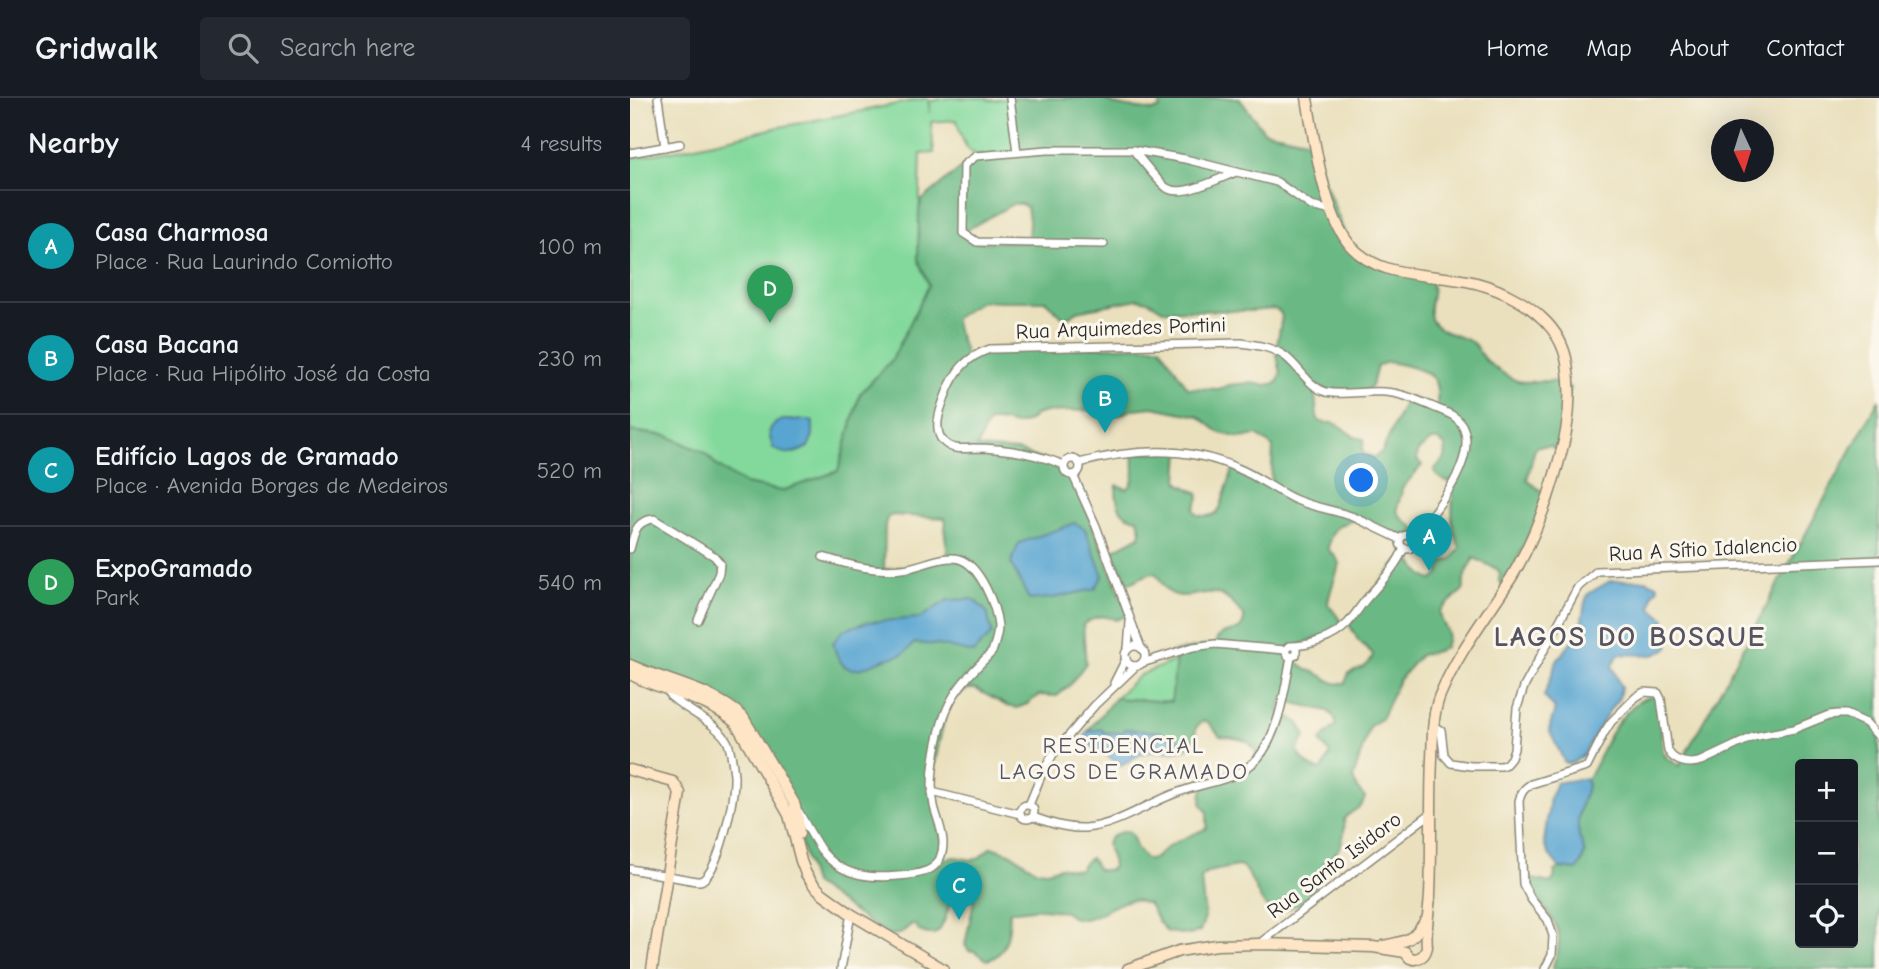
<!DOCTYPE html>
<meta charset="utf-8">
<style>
body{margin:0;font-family:"Comic Neue",sans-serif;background:#242831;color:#f1f3f6}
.controls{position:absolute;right:21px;bottom:21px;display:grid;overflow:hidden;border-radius:7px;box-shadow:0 7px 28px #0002}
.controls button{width:63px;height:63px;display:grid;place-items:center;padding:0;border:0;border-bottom:2px solid #363941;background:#171b24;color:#f1f3f6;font:35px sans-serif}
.compass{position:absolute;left:1081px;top:21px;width:63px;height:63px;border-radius:50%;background:#171b24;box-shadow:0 7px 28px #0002;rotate:176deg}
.you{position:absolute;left:732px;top:383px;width:24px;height:24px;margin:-18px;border:5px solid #fff;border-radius:50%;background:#1a73e8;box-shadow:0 0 0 10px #1a73e833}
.badge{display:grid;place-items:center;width:46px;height:46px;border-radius:50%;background:#0f766e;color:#fff;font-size:23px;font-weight:700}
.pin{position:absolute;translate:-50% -58px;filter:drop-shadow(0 2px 4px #0008)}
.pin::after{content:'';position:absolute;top:37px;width:24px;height:21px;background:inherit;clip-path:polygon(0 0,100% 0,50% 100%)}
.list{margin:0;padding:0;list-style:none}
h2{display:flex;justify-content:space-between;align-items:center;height:91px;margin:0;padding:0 28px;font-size:30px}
h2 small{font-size:23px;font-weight:400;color:#9ea1a6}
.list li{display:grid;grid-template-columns:46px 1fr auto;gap:21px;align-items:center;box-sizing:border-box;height:112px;padding:0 28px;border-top:2px solid #363941}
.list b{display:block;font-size:26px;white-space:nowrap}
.list p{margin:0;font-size:23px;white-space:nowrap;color:#9ea1a6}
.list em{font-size:23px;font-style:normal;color:#9ea1a6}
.icon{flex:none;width:38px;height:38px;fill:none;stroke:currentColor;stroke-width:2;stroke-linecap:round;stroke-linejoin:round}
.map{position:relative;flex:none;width:1249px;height:871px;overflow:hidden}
header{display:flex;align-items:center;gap:42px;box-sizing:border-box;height:98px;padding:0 35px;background:#171b24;border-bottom:2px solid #363941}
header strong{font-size:33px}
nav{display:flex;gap:38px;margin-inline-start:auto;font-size:24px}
.search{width:490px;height:63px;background:#242831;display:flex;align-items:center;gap:18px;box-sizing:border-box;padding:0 24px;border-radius:7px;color:#9ea1a6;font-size:26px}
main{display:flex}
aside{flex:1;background:#171b24}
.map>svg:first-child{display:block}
</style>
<header>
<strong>Gridwalk</strong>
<div class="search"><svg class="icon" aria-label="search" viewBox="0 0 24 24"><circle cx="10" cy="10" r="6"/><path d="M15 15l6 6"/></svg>Search here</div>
<nav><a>Home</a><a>Map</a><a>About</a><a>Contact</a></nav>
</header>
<main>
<aside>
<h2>Nearby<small>4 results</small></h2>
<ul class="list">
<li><span class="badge" style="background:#0f9aa8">A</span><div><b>Casa Charmosa</b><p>Place · Rua Laurindo Comiotto</p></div><em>100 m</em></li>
<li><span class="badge" style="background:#0f9aa8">B</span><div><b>Casa Bacana</b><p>Place · Rua Hipólito José da Costa</p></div><em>230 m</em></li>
<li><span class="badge" style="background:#0f9aa8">C</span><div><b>Edifício Lagos de Gramado</b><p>Place · Avenida Borges de Medeiros</p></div><em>520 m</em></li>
<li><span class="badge" style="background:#2e9e5b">D</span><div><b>ExpoGramado</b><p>Park</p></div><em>540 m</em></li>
</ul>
</aside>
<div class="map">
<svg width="1249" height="871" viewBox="0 0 1249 871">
<rect width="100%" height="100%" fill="#fbf7ec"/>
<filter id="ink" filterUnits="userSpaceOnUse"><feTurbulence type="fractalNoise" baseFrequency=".0143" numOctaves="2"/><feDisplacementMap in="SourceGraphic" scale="14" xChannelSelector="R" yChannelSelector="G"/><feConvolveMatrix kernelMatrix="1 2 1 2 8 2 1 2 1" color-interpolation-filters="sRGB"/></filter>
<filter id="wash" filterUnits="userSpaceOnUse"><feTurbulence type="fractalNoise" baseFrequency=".00686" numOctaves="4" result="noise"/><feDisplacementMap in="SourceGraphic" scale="28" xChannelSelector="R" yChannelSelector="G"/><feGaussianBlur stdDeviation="1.57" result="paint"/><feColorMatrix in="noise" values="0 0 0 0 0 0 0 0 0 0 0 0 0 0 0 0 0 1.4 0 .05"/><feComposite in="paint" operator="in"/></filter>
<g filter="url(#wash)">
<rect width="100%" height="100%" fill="#eae0bd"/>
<!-- green -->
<g fill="#83d99c" stroke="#578264" stroke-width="2">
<path d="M298 0 300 15V3L318 0H356L359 2C366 3 372 0 380 0L387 54C349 58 336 67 327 22L301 24 304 55 291 56 288 161 299 187 262 262 230 296 208 373 152 393 115 386 87 368 75 355 38 338 0 333V60L52 51 150 29Z"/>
<polygon points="546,562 542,604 485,600 510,577"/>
</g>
<!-- forest -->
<g fill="#6ab984" stroke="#4a7258" stroke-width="2" fill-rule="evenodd">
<path d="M380 0H472L486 7 523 13 530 10V0H609L634 33 675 42 681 48 718 144 738 163 800 178C807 197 796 207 801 221 807 235 831 237 843 245 848 249 848 254 852 258 856 265 880 281 888 283 905 287 925 277 940 290L929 351H924L921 348H907L904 354 897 382 918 398 874 490 869 482 870 475 867 471 844 460C838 470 832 479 834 491L810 513C810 530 823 527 815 549L807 553 790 557 769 582 751 621 740 628 723 680 727 690 735 700C730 713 722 711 714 721 716 739 710 756 694 765 692 772 691 780 687 787 679 802 658 815 641 814L631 802 617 773 612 769 607 768 578 774 571 780 575 820 570 833 560 837 537 834 528 823 519 806C514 805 508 802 503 802 482 802 455 835 436 814 427 813 419 811 411 811 400 810 390 814 380 813 377 820 379 823 379 830 377 844 372 859 357 862L344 853H339L335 847 344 802 323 796C320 804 314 831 306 835 301 838 294 835 289 833L286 828 282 826 270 836 257 837 183 786 169 738 113 619 0 567V333L37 338 75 355 87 368 115 386 152 393 208 373 230 296 262 262 299 187 288 161 289 112 292 102 346 58 386 54ZM383 106H391L397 109 399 122 398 144H347L333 134ZM508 201 518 203 533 212 621 213 644 211 649 213 652 218 646 253 651 276 647 285 636 287 619 285 599 287 589 291 558 290 530 248 360 251 336 262C336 246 324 235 325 220L350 203H416L432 219 441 218 447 213ZM757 264C770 266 803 271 806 287 808 294 807 303 807 310L777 298 752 354 744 359 732 355 734 341C718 339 714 328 704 325 698 324 692 327 688 321 685 316 687 297 683 287L705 295 732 294 740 290 742 287 747 268ZM523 309 568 318 590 335 611 340 627 337 643 349 641 388 604 368 590 410C586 419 577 419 568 417L564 412 569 400 568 395 550 386 548 382 550 353 504 355C502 369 508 382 497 391L487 387C485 397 487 411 496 417 497 418 506 421 508 421L511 433 510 438 482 453 497 486C508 482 515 476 525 475 531 481 534 493 543 496 558 503 576 489 593 498 601 502 607 511 614 517 615 543 590 525 585 546L540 555 546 562 541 604 485 600 457 634 462 632C485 638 509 633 532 637 539 639 546 644 553 646L549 652C567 650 562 641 567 628L573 623 578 624 590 638C606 641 625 639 627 660L592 682 577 686 572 693 571 705 577 714V730C563 737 548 741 535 751 528 757 526 762 516 762L506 749 502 737 498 733C489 734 474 739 478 751 480 759 483 760 483 769L479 772H468L461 760 456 763 449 772 430 769 417 773 406 772 380 755 361 749 349 760 341 762 325 759 311 761 313 743 302 678 316 613 321 602 338 591H346L377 608 387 610 397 606 409 597 427 598 440 587 456 565 453 527C467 518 469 516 486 522L498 517 443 377 437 375 434 370 389 353 347 350C352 340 352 330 360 323H369L385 327 399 323 405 317 416 314 463 312 489 317 504 311ZM801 342H808L816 349 815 360 804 372C806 380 815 384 823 384L822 422 824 434 830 450 822 461 813 464 808 477 803 482C793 480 787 471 781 463L769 462 718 524 728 542 743 556C740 569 730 571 719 575L715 585C699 589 691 572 676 572L655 552 709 532 711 523 698 506C698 496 710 469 709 465 708 460 701 455 698 451 700 430 708 427 726 421L771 439 776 436 781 438 787 432C779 424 764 420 768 406 770 400 772 397 772 390L792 367 787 362 788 353ZM262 417 315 420C317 427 314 430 315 437 316 445 318 451 318 460L254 472 255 427 257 420ZM652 602 698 613 705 620 706 627 690 643 700 656 693 670 690 672C679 670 672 662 667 652L676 638 668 624 649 613Z"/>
<path d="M1249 301V871H922C934 837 931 832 910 804 905 798 901 793 900 784L902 781 920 785 924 781 925 773 930 770 947 772C962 749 950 752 948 730 947 715 953 702 958 687L956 682C966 670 970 655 977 642 985 627 1007 596 1025 599L1028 602 1033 653 1036 659 1049 668ZM1170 666H1223V845H1170Z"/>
</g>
<!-- water -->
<g fill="#58a5d1" stroke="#42687e" stroke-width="2">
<path d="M152 322H179L183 324V337L178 349C165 356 155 358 143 350 138 335 136 329 152 322Z"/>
<polygon points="445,425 455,431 473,478 465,491 423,500 399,502 381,465 389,445"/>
<polygon points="1016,482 1028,487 1027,492 1023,496 1021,510 1035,521 1033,533 1040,539 1038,550 1024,557 989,556 982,568 991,589 989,600 981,610 954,656 943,665 935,665 919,632 925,611 914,598 927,563 947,536 951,527 955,504 958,496 980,483"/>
<path d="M343 501 357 514 362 536 343 555 308 547 285 545C281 548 276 554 272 556 267 559 260 559 255 561 228 572 212 582 203 545L213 532 237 524 290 520 318 502Z"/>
<path d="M471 631 475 635 493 634 495 631 532 634 542 642H551L553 646 549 652C539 655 535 654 525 653 513 653 502 661 492 667L458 646 455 639 457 634Z"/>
<path d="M955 680 958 687C953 701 947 714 948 730 949 752 962 749 947 772L930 770 918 755 914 745 920 699 926 685Z"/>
</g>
</g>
<g filter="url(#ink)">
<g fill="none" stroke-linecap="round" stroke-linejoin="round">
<defs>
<g id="street">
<polyline points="28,0 35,49"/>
<polyline points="380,0 387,54"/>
<path d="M503 52C511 61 528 84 537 90 552 100 590 80 606 74"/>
<polyline points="0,55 50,46"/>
<polyline points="474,146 347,144 333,135 334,67 346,58 417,52 503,52 555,61 647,84 681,108 702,113"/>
<circle cx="442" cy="369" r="8"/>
<path d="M449 365C501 351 557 347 607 370 627 378 645 392 664 401 684 410 706 412 726 420 741 427 755 434 770 441"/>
<path d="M434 367C404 355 375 350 343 350 333 351 320 352 313 343 302 331 311 309 316 296 325 273 336 259 360 251L611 245C627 247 643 249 656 259 670 270 679 289 696 294 715 298 736 292 755 294 772 295 786 302 801 308 812 313 826 316 832 327 850 361 803 416 783 440"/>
<polyline points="443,377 466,428 511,550"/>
<circle cx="777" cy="444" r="7"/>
<path d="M0 451C5 434 5 423 24 421L84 458 90 465 89 475 68 522"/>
<circle cx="505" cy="558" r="10"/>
<path d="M666 550V557L661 559 657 557 655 552 659 548C679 548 703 541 718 525 725 517 731 507 738 499 752 483 766 469 774 450"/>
<polyline points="498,551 500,524"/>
<polyline points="512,565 563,549 585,546 655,552"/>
<polyline points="484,585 496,561"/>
<polyline points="803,627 811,632 814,657 821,665 841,668 871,668 876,666 881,660 884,651 887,610 894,589 948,489 967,473 1249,462"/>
<polyline points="302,694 390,716"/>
<circle cx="397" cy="714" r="7"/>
<polyline points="399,707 413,673 424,655 465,607 506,568"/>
<path d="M169 714C176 727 183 740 191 752 213 781 246 781 279 777 291 775 305 773 310 760 318 743 308 725 304 708 298 680 308 624 323 599 333 582 348 568 362 554 365 546 368 537 368 528 366 508 350 467 329 461 313 456 289 470 272 471 244 474 219 467 193 459"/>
<path d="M403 719C420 725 437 731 455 730 491 727 521 702 555 692 572 686 590 684 606 676 614 672 622 667 628 660 649 636 655 590 661 559"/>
<path d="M0 771 66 783C71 783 72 783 75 780 91 764 105 699 104 677 103 667 101 654 98 645 90 627 59 614 44 601L40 598 38 590"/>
<polyline points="630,845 800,716"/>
<polyline points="211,871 221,816"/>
<path d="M915 871 922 857 923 838 918 822 901 801 893 786 889 703C891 695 893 691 901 686L957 669 974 635 981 624 1006 599 1014 594 1028 595 1031 601 1038 653C1045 665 1060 667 1072 663L1123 639 1164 631 1199 617 1208 616H1216L1236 625 1249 639"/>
</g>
<g id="secondary">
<path d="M677 0C684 41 693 113 719 146 749 181 796 175 837 183 863 188 892 201 912 220 925 232 934 247 937 265 945 314 933 352 918 399 908 427 897 454 881 480 856 519 828 554 810 597 802 617 803 639 802 660 800 705 802 751 800 797 799 814 795 832 797 849 795 857 792 860 784 861"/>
<path d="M0 567C37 584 82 591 113 619L164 705 168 720 169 736"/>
<path d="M0 576C34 594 76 599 106 625L159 717 171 763 176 776 183 786 192 795 221 816 313 871"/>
<polyline points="0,672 43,684 50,695 22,871"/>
<path d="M753 848C778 843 782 843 796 822"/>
<polyline points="498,871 549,853 587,847 629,846 743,849 775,854 780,860 784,861"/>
</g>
</defs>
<!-- street casing -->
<use href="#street" stroke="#8a8674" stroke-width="10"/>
<!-- secondary casing -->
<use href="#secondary" stroke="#8a8674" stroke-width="13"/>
<!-- street -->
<use href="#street" stroke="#fff" stroke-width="7"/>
<!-- secondary -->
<use href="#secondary" stroke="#fde5c5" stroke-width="10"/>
</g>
</g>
<g text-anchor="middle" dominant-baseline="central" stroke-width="6" stroke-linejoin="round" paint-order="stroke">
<!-- street labels -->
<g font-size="21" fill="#2b2b2b" stroke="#fbf7ec">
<text transform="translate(491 230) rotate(-2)">Rua Arquimedes Portini</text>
<text transform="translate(1073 451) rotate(-3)">Rua A Sítio Idalencio</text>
<text transform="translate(704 767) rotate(-37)">Rua Santo Isidoro</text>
</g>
<!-- neighbourhood labels -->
<g font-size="23" letter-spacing="2" fill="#565463" stroke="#fbf7ec">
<text x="494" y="647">RESIDENCIAL<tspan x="494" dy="26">LAGOS DE GRAMADO</tspan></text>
</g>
<!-- district labels -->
<g font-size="28" font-weight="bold" letter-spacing="2" fill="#565463" stroke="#fbf7ec">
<text x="1000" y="539">LAGOS DO BOSQUE</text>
</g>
</g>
</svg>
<div class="controls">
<button>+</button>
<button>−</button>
<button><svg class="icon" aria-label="locate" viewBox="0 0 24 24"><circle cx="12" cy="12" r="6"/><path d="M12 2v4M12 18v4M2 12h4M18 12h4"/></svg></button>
</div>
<svg class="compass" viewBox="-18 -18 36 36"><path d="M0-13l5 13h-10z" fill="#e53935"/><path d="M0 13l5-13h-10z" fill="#9ea1a6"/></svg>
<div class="you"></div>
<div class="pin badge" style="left:799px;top:473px;background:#0f9aa8">A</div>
<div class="pin badge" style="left:475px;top:335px;background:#0f9aa8">B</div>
<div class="pin badge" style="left:329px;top:822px;background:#0f9aa8">C</div>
<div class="pin badge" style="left:140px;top:225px;background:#2e9e5b">D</div>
</div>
</main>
